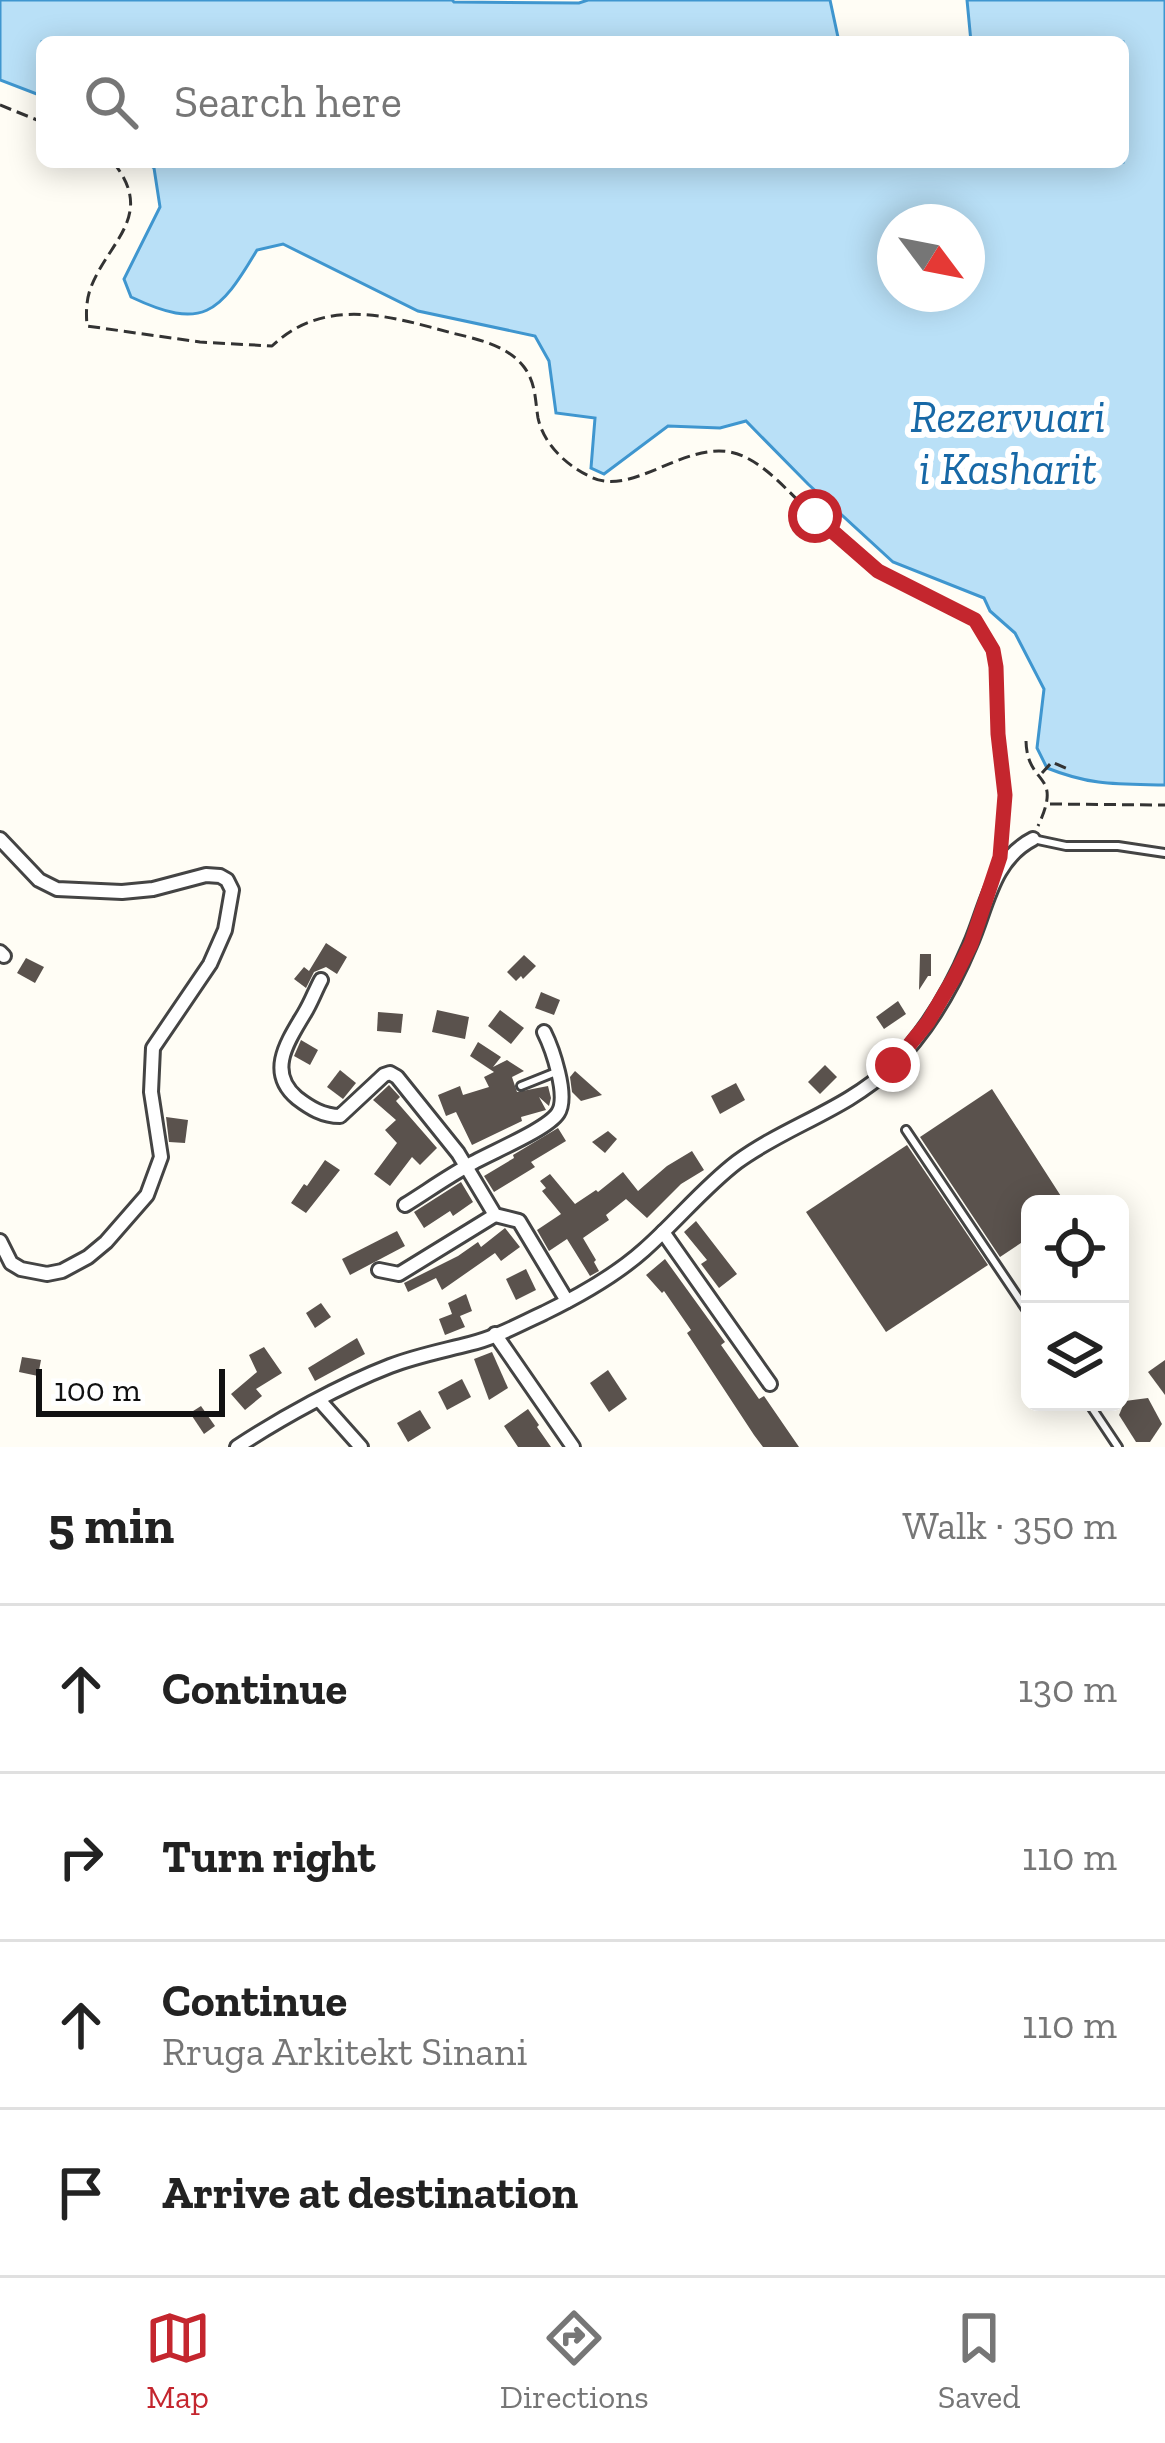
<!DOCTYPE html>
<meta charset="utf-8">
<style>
body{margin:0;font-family:"Zilla Slab",serif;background:#f2f2f2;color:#222}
.controls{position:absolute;right:36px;bottom:36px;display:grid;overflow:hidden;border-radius:18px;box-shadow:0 6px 30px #0003}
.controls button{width:108px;height:108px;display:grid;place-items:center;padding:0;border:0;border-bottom:3px solid #e0e0e0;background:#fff;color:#222;font:60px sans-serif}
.compass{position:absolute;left:877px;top:204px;width:108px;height:108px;border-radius:50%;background:#fff;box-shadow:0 6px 30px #0003;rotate:122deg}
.scale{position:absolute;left:36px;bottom:30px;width:189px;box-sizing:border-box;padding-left:12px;border:6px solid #111;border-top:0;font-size:33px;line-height:42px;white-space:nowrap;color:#111;-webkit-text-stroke:9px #fff;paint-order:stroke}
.stop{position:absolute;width:36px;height:36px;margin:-27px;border:9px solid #c4262e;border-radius:50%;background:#fff}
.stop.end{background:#c4262e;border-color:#fff;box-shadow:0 3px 12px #0008}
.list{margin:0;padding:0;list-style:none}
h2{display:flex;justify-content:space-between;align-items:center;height:156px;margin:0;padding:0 48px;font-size:51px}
h2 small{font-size:39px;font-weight:400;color:#767676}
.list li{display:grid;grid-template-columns:78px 1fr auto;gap:36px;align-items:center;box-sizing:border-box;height:168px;padding:0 48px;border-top:3px solid #e0e0e0}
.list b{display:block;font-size:45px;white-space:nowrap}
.list p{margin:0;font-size:39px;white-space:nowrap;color:#767676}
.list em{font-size:39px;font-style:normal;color:#767676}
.icon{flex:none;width:66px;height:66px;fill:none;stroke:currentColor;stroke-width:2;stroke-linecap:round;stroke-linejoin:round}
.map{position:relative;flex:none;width:1165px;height:1447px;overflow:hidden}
.search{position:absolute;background:#fff;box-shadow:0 6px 30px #0003;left:36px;right:36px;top:36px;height:132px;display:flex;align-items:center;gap:30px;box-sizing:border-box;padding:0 42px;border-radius:18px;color:#767676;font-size:45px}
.sheet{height:828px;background:#fff}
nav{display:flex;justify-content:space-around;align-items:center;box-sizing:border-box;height:168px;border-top:3px solid #e0e0e0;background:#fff;font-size:33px;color:#767676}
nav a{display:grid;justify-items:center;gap:6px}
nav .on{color:#c4262e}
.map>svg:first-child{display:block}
</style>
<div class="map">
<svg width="1165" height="1447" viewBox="0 0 1165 1447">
<rect width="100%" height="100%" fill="#fffdf5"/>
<!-- water -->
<g fill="#b9e0f7" stroke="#3f96cf" stroke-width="3" fill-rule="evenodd">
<polygon points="0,0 452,0 454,2 579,3 588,0 830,0 839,42 42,42 42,96 0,80"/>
<path d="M967 0H1165V785C1117 784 1092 786 1047 768L1037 748 1044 689 1015 633 990 611 984 598 893 562 808 484 746 421 720 428 668 426 604 474 591 468 595 418 556 413 549 361 535 336 418 311 283 244 257 250C219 314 203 331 131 297L124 279 160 207 154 168 147 162H1123V42H971ZM895 222H967V294H895Z"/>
</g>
<!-- building -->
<g fill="#5a524d">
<polygon points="326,943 347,957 337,974 326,967 314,972 306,988 294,979 304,967 309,971"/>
<polygon points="920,954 931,954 931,976 928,976 919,990"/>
<polygon points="524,955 536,966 523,979 521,976 516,981 507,972"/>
<polygon points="26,958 44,967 35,983 17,973"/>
<polygon points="541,992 560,1000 554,1015 535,1008"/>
<polygon points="898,1001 906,1014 884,1029 876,1017"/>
<polygon points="437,1010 469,1017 465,1039 432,1032"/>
<polygon points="500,1010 524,1028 511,1044 488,1026"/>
<polygon points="378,1012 403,1014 401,1033 377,1031"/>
<polygon points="301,1040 318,1050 310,1065 294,1056"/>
<polygon points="478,1042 501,1057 493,1067 507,1060 524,1071 512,1077 517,1092 548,1086 551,1098 549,1106 539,1097 546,1110 521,1117 522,1121 472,1145 456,1112 446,1116 438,1095 460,1086 463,1095 489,1087 484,1077 494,1072 470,1056"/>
<polygon points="825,1065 837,1077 820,1094 808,1082"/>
<polygon points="340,1070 356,1083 343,1099 327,1087"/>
<polygon points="575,1071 602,1095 581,1101 572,1092 570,1077"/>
<polygon points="736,1083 745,1100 720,1114 711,1096"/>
<polygon points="389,1085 400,1097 396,1101 437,1148 420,1165 412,1157 390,1186 374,1174 397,1143 385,1130 396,1120 373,1100"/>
<polygon points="992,1089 1066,1204 1030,1204 1030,1237 1000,1257 920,1137"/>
<polygon points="166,1117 188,1120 185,1143 169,1142"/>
<polygon points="558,1128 566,1141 531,1162 535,1167 494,1192 484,1176 514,1158 513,1155"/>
<polygon points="608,1131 617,1139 605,1153 592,1142"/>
<polygon points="907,1145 988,1265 886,1332 806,1212"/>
<polygon points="692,1151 704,1170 681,1184 647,1218 626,1199 606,1215 609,1220 583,1238 596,1260 594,1262 599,1271 590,1276 567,1239 549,1251 537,1230 561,1214 542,1191 546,1188 540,1181 550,1174 575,1204 596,1190 598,1192 623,1172 638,1191 667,1166"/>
<polygon points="325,1160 340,1170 306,1213 291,1203 304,1184 307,1186"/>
<polygon points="461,1182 473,1202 453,1216 450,1211 424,1228 414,1212"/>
<polygon points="696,1221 737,1274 719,1288 701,1264 707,1260 684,1232"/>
<polygon points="505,1228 520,1247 501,1261 495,1253 442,1290 436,1278 408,1292 404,1283 458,1256 478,1242 481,1247"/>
<polygon points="397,1231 405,1246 350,1275 342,1259"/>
<polygon points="665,1259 725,1342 721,1345 759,1399 764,1396 799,1447 763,1447 754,1435 687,1333 691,1330 664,1291 662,1293 646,1275"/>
<polygon points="526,1269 536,1290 516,1300 506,1279"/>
<polygon points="466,1294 472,1311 460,1316 465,1327 445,1335 439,1319 452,1314 448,1303"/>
<polygon points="321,1303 331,1317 315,1328 306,1313"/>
<polygon points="357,1338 365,1354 315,1381 308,1368"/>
<polygon points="264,1347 282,1373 256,1389 262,1396 245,1410 231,1394 257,1372 249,1355"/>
<polygon points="492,1352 508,1388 489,1400 474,1359"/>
<polygon points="22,1357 41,1360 38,1376 19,1372"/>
<polygon points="1165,1360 1165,1395 1148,1372"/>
<polygon points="608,1370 627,1399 609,1412 590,1383"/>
<polygon points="462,1379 471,1397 447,1410 438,1392"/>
<polygon points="1148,1398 1162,1424 1150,1442 1136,1442 1119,1415 1125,1401"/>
<polygon points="201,1406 215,1426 204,1434 190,1413"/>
<polygon points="528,1409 539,1425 537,1427 551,1447 518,1447 504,1426"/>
<polygon points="420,1410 431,1428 408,1442 397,1423"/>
</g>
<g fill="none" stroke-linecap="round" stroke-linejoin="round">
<defs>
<g id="lane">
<polyline points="1033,839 1066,846 1118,846 1165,853"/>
<polyline points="521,1086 556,1072"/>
<polyline points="906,1130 1030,1315"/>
<polyline points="1088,1402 1118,1447"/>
</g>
<g id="street">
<polyline points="0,839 39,880 57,889 122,892 153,889 206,875 220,876 227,880 232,890 225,930 210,964 153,1048 151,1092 161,1157 147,1195 106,1242 88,1257 62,1271 47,1274 21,1269 11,1263 0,1241"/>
<polyline points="0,952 4,956"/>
<path d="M321 980C315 991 311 1003 304 1014 288 1041 266 1072 297 1098 310 1108 323 1116 340 1116L384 1075 390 1073 397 1077 458 1153 495 1215 519 1221 567 1301"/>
<path d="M405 1205C426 1192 447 1177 469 1165 489 1153 547 1130 558 1113 569 1096 552 1048 544 1032"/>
<polyline points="663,1232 770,1384"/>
<polyline points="379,1270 399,1274 495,1215"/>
<polyline points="495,1334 573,1447"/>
<polyline points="320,1401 361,1447"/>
<path d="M237 1447C281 1418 341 1385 390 1366 416 1356 442 1351 469 1344 495 1338 520 1324 544 1313 579 1296 615 1276 644 1250 676 1222 703 1188 737 1162 786 1126 846 1110 891 1067 925 1034 952 988 970 945 987 907 992 860 1033 839"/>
</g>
</defs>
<!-- lane casing -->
<use href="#lane" stroke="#444" stroke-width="12"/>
<!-- street casing -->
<use href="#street" stroke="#444" stroke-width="18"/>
<!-- path -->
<g stroke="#333" stroke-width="3" stroke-dasharray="12 6" stroke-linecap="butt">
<polyline points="0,105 42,122"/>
<path d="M113 162C156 215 109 241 91 287 86 300 86 313 87 326L200 342 272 346C325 296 390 316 452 333 477 339 507 345 524 367 536 383 535 400 538 418 544 445 567 466 591 477 631 497 683 443 730 452 761 458 787 491 809 511 831 531 855 552 878 571 913 599 969 598 990 643 1000 665 996 691 997 715 998 742 1005 769 1005 796 1006 814 1002 832 1000 850"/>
<path d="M1026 741C1027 787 1064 771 1038 826"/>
<polyline points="1042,773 1052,762 1070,770"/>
<polyline points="1050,804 1165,805"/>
</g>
<!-- lane -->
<use href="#lane" stroke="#fff" stroke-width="6"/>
<!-- street -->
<use href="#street" stroke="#fff" stroke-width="12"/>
</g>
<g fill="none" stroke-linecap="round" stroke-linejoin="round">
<!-- route -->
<polyline stroke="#c4262e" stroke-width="15" points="815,516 878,571 975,620 993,650 996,667 998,734 1005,795 1000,857 971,944 955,976 928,1022 893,1065"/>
</g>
<g text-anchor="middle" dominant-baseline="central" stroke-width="12" stroke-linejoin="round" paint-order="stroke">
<!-- water labels -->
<g font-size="45" font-style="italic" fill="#1768a6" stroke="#fff">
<text x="1008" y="417">Rezervuari<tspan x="1008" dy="52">i Kasharit</tspan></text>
</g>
</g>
</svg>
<div class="controls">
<button><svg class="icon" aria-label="locate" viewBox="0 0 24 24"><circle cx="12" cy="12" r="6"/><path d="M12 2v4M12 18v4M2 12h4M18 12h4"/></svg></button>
<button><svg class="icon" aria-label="layers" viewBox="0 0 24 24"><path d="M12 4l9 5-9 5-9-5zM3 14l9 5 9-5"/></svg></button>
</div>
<svg class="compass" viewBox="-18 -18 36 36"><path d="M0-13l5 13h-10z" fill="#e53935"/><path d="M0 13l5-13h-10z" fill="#767676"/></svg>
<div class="scale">100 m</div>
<div class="stop" style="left:815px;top:516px"></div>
<div class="stop end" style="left:893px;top:1065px"></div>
<div class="search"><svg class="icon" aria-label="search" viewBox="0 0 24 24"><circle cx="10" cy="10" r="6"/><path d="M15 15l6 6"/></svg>Search here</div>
</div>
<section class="sheet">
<h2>5 min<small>Walk · 350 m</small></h2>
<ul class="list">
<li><svg class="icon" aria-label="ahead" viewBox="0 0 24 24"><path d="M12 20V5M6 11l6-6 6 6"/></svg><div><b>Continue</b></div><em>130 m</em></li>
<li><svg class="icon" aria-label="right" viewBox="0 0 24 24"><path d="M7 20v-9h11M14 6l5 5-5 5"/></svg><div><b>Turn right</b></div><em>110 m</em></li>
<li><svg class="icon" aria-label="ahead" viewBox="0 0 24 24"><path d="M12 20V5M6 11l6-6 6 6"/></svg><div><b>Continue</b><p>Rruga Arkitekt Sinani</p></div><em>110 m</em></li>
<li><svg class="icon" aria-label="arrive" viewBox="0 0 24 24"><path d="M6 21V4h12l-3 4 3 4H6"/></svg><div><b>Arrive at destination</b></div></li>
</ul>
</section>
<nav>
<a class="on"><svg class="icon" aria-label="map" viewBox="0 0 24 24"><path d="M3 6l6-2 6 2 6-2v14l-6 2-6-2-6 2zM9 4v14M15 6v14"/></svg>Map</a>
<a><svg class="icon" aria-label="directions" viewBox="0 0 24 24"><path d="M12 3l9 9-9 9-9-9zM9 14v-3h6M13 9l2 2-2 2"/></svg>Directions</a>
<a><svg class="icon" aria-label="saved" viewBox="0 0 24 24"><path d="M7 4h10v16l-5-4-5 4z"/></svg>Saved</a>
</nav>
